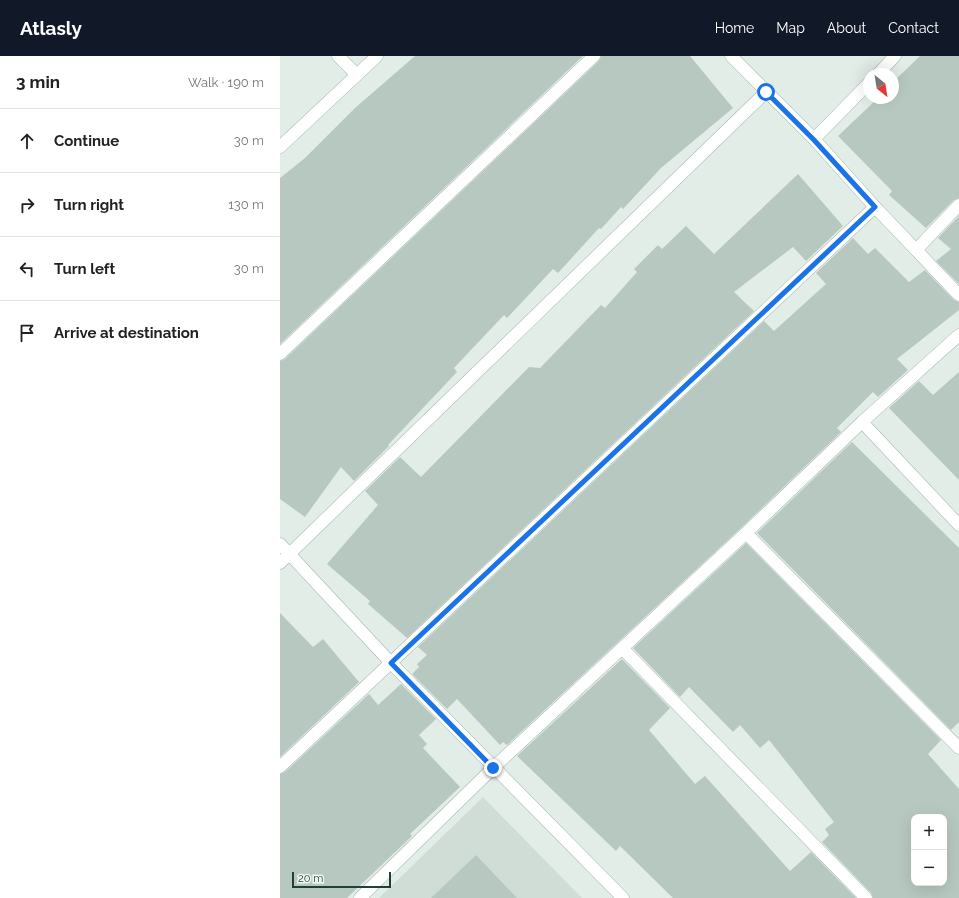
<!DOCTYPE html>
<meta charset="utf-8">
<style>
body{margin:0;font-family:Raleway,sans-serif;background:#f6f6f6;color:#202124}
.controls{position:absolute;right:12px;bottom:12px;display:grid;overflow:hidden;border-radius:8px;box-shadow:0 4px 16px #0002}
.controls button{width:36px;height:36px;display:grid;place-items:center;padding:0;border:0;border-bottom:1px solid #e0e0e0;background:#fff;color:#202124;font:20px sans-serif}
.compass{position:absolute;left:583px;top:12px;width:36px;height:36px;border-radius:50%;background:#fff;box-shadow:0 4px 16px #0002;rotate:150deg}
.scale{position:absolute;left:12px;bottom:10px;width:99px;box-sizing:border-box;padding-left:4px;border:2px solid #214037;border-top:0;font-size:11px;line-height:14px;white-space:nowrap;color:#214037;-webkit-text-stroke:3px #f3f9f6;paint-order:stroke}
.stop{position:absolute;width:12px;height:12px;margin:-9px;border:3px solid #1a73e8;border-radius:50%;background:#fff}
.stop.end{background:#1a73e8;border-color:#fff;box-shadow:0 1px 4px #0008}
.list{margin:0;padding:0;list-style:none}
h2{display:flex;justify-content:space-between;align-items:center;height:52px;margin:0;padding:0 16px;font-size:17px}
h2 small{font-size:13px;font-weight:400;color:#757577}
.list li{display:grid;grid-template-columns:26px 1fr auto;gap:12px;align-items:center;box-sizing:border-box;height:64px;padding:0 16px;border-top:1px solid #e0e0e0}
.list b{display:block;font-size:15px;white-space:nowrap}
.list em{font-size:13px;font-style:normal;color:#757577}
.icon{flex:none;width:22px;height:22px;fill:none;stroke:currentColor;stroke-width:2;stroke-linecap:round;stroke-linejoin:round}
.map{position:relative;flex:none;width:679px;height:842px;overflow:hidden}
header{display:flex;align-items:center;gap:24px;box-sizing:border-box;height:56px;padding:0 20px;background:#111827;color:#fff}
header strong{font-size:19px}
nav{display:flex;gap:22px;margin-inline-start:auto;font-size:14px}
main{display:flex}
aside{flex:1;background:#fff}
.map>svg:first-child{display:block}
</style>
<header>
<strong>Atlasly</strong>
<nav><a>Home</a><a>Map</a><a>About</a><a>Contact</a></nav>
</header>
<main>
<aside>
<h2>3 min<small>Walk · 190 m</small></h2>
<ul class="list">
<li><svg class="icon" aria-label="ahead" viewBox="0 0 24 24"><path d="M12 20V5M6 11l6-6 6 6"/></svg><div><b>Continue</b></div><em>30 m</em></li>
<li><svg class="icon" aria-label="right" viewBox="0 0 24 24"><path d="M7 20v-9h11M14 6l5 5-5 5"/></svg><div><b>Turn right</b></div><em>130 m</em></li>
<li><svg class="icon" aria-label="left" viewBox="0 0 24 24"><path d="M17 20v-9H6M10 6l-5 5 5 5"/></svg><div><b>Turn left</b></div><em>30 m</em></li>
<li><svg class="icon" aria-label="arrive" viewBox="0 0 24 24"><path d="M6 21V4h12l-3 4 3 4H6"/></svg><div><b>Arrive at destination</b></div></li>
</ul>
</aside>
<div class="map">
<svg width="679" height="842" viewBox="0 0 679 842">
<rect width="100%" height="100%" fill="#e2ede8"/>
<!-- built -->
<polygon fill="#d0ddd7" points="203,741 302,842 99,842"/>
<!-- building -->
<g fill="#b7c8c1" fill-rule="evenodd">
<polygon points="135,0 303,0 0,288 0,122 25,102 75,52"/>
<polygon points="321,0 410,0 453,52 381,112 343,153 341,151 321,173 319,172 278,217 273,213 227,262 224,259 174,312 177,316 108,389 109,390 74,425 61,411 25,461 0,443 0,305 5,303 319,5"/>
<polygon points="640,0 679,0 679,142 674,144 646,172 609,139 612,135 558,80 598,42 613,42 613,26"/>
<polygon points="518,118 563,170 526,205 513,191 454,236 474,255 127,582 88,548 90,545 47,508 98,449 85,435 120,401 141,421 249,311 260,312 321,249 325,252 357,216 354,213 378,189 382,193 406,170 434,198"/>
<polygon points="679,160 679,228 656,205 671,193 658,182"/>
<polygon points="573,182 588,198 595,192 629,226 645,214 674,244 679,246 679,254 617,303 628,314 598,341 593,336 557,372 561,376 461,472 227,689 223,686 220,689 177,643 167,653 132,618 139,611 137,608 147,599 138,591 484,265 494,275 546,228 536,217"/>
<polygon points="679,316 679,424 609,352 639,325 653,339"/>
<polygon points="572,386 679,492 679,666 671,674 477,477"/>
<path d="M466 487 661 684 648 698 679 733V842H593L591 837 542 786 549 779 545 773 554 766 489 684 480 692 460 669 453 676 409 631 400 641 353 592ZM634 761H664V827H634Z"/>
<polygon points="0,557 33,591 43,583 79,626 0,701"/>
<polygon points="342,603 390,652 369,674 415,728 425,720 510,815 531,796 576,842 393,842 340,790 336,795 237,700"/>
<polygon points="121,628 156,663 139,679 147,688 143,692 180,731 130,778 132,780 67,842 0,842 0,718 5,716 89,638 98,649"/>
<polygon points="196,799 237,842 151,842"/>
</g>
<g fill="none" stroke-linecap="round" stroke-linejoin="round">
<defs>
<g id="street">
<polyline points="58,0 77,19"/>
<polyline points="451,0 534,83 595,151 679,239"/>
<polyline points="598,18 615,0"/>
<polyline points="534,83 589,27"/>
<polyline points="0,91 97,0"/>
<polyline points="636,194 679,149"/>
<polyline points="0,298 314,0"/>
<polyline points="582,366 679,469"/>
<polyline points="466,477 679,692"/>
<polyline points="0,488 111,607 343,842"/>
<polyline points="0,507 486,36"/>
<polyline points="342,592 586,842"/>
<polyline points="0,711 595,151"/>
<polyline points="80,842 213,712 466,477 582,366 679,279"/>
</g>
</defs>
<!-- street casing -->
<use href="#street" stroke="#a4b6af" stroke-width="13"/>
<!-- street -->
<use href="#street" stroke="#fff" stroke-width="12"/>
</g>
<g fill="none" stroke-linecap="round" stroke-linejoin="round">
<!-- route -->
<polyline stroke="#1a73e8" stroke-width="5" points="213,712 111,607 595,151 534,84 486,36"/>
</g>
</svg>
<div class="controls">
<button>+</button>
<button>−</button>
</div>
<svg class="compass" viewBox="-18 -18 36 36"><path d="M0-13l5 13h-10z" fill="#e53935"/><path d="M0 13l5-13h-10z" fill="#757577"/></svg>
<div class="scale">20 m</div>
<div class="stop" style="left:486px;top:36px"></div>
<div class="stop end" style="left:213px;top:712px"></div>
</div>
</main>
